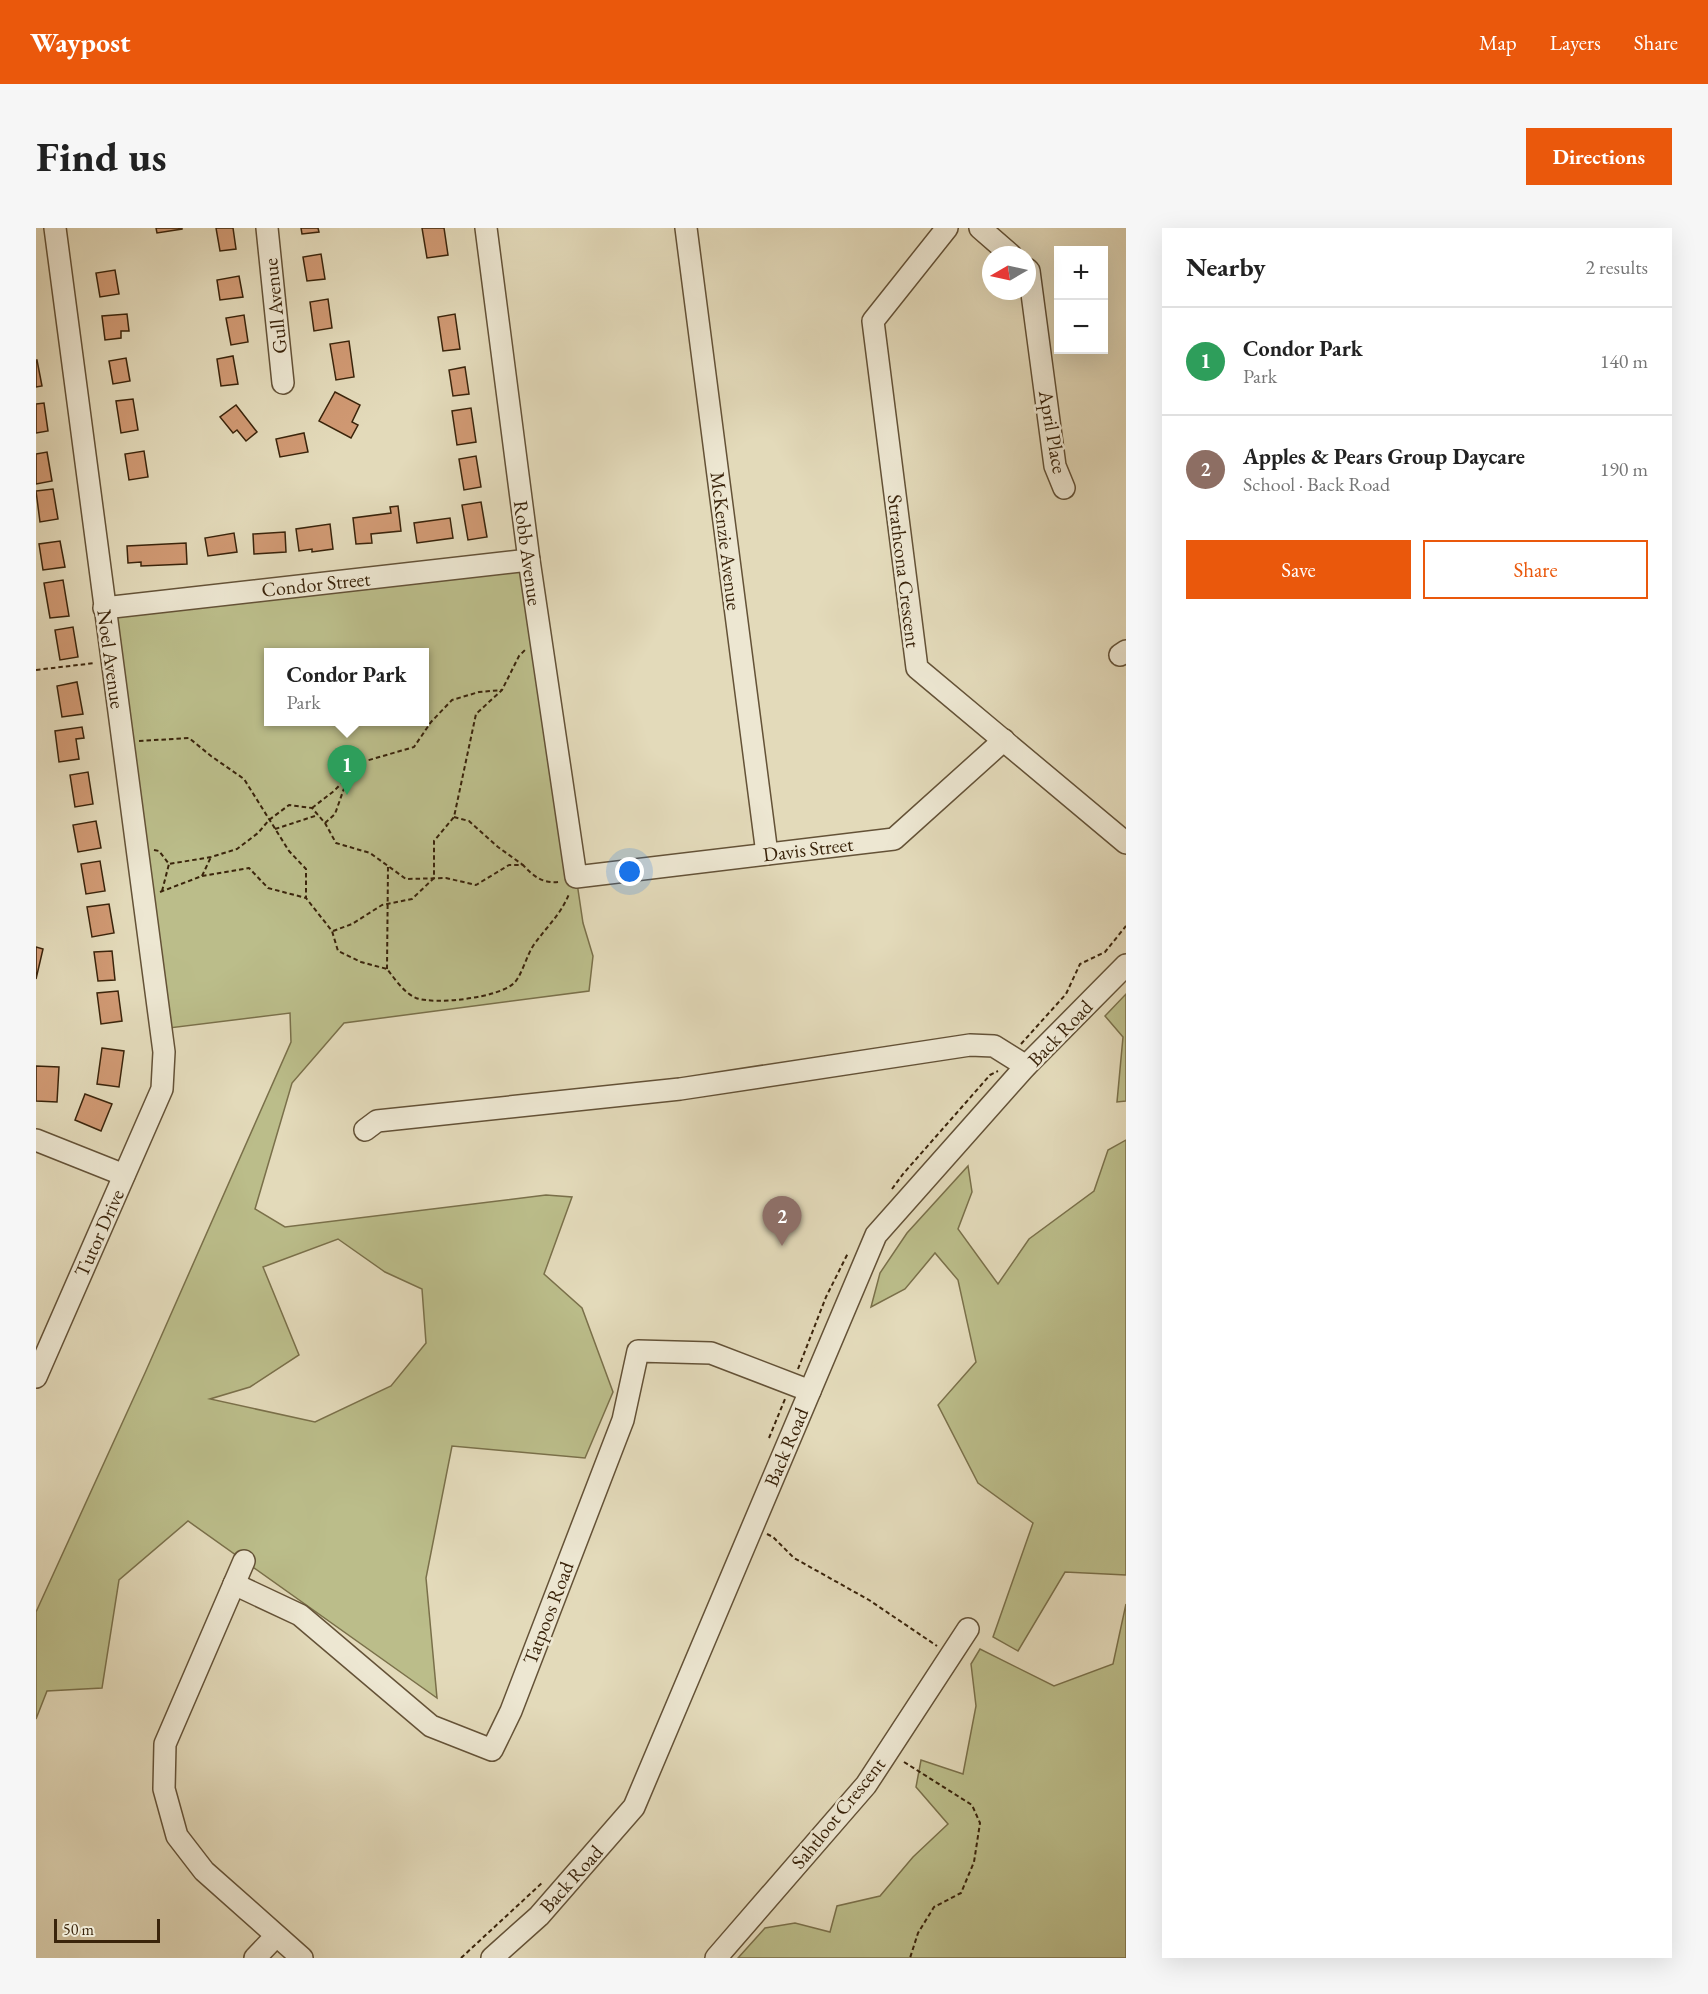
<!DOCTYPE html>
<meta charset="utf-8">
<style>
body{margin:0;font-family:"EB Garamond",serif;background:#f6f6f6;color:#222}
.controls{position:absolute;right:18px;top:18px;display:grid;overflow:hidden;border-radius:0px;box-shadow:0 6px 24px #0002}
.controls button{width:54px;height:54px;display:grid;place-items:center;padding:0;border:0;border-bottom:2px solid #e0e0e0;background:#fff;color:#222;font:30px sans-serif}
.compass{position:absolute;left:946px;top:18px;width:54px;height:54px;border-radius:50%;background:#fff;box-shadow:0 6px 24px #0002;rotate:261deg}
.scale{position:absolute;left:18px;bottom:15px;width:106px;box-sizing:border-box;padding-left:6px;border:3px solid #3a240b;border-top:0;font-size:16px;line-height:21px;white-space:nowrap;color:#3a240b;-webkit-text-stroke:4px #ede7d2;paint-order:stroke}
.you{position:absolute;left:594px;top:644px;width:21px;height:21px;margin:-15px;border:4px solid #fff;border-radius:50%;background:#1a73e8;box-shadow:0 0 0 9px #1a73e833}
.badge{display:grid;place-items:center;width:39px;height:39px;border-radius:50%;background:#ea580c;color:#fff;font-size:20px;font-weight:700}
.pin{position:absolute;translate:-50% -50px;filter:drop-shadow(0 2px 3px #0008)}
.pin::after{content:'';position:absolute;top:32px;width:21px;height:18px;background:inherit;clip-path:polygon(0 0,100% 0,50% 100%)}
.popup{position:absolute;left:228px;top:420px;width:165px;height:78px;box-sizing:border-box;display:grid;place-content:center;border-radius:0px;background:#fff;filter:drop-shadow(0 2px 4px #0005);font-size:20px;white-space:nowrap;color:#767676}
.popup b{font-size:22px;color:#222}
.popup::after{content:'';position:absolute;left:50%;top:100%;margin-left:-12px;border:12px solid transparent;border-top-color:#fff}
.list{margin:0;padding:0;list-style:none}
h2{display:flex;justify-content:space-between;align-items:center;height:78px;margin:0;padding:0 24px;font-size:26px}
h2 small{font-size:20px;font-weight:400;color:#767676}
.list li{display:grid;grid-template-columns:39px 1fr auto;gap:18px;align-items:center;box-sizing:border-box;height:108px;padding:0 24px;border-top:2px solid #e0e0e0}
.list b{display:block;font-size:22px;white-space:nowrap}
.list p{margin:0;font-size:20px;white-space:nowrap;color:#767676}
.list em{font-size:20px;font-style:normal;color:#767676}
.actions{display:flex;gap:12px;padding:18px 24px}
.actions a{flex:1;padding:14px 0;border:2px solid #ea580c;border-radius:0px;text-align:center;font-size:21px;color:#ea580c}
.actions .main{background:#ea580c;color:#fff}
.map{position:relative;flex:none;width:1090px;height:1730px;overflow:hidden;border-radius:0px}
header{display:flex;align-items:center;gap:36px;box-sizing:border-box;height:84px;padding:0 30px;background:#ea580c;color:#fff}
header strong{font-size:28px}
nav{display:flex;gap:33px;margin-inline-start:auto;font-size:21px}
.intro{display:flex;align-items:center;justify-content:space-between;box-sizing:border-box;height:144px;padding:0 36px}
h1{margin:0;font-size:42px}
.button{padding:15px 27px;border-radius:0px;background:#ea580c;color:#fff;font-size:21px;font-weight:700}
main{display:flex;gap:36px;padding:0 36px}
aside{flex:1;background:#fff;border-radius:0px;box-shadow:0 6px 24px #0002}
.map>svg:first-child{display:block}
</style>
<header>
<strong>Waypost</strong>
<nav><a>Map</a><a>Layers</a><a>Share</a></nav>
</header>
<div class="intro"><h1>Find us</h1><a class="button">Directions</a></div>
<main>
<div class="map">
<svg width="1090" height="1730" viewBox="0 0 1090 1730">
<rect width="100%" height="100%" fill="#e3daba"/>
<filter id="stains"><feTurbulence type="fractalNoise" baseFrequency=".00333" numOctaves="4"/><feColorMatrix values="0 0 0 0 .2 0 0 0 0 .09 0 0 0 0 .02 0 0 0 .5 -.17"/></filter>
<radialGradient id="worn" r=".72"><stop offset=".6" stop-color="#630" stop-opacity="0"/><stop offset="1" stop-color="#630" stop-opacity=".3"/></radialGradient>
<!-- green -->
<g fill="#bbbd8a" stroke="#7a704a" stroke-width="1.5" fill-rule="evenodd">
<path d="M493 332 547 695 557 728 553 763 308 795 256 855 219 981 249 999 510 967 536 969 508 1046 546 1080 577 1164 549 1230 416 1218 390 1350 401 1470 152 1293 83 1352 66 1460 11 1463 0 1491V1384L109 1145 255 814 254 785 125 801 68 380ZM233 424H389V494H233ZM302 1011 349 1044 386 1061 390 1115 355 1158 279 1194 174 1171 214 1159 263 1127 227 1039Z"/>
<polygon points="1090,766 1090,873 1081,874 1087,809 1069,788"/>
<polygon points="1090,912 1090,1347 1029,1344 982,1423 957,1409 997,1295 942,1255 902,1177 940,1134 922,1052 899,1025 869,1061 835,1079 844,1045 871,1005 932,938 936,964 922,1001 962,1056 993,1011 1058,963 1072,922"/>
<polygon points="1090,1376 1090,1730 702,1730 729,1700 759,1695 794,1704 801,1678 844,1668 877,1629 912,1596 880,1559 885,1532 927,1546 940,1478 935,1436 944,1421 1018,1458 1077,1436"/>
</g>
<!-- building -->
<g fill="#d09973" stroke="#3a240b" stroke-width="1.5">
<polygon points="120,0 146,0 146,1 121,5"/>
<polygon points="180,0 197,0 200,21 184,23"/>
<polygon points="265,0 282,0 283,4 266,6"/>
<polygon points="386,0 408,0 412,27 391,30"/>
<polygon points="285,26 289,51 271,53 267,29"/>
<polygon points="79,42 83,66 64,69 60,45"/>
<polygon points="203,48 207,69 184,72 181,52"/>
<polygon points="292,71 296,100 278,103 274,74"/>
<polygon points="91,86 93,103 85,103 85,110 69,112 66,88"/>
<polygon points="419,86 424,121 407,123 402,89"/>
<polygon points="208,87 212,114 195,117 190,90"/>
<polygon points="313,113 318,149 300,152 294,116"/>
<polygon points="197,128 202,156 185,158 181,131"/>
<polygon points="90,130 94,153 77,156 73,133"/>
<polygon points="0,132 1,132 6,158 0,159"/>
<polygon points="429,139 433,166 417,168 413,142"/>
<polygon points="299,164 324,177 316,194 322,197 315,210 283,193"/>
<polygon points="97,171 102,202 85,205 80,173"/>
<polygon points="8,175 12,203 0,205 0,176"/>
<polygon points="200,177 221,204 210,213 201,202 197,205 184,189"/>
<polygon points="435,180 440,214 421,217 416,183"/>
<polygon points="268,205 272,224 244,229 240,211"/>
<polygon points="108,223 112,249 93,252 89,226"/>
<polygon points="11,224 16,253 0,256 0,226"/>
<polygon points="440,228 445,259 428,262 423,231"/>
<polygon points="17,261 22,291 4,294 0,263"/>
<polygon points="445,274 451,309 432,312 426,277"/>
<polygon points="362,278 365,303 335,306 336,315 320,316 317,290 355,285 354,279"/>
<polygon points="414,290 417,310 381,315 378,295"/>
<polygon points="294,296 297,321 276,324 276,321 263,323 260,301"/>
<polygon points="249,304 250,324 218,326 217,306"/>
<polygon points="198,305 201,324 172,328 169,310"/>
<polygon points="24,313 29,339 7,342 3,316"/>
<polygon points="150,315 151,336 105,338 105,334 92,335 91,318"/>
<polygon points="27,352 33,388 14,390 8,355"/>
<polygon points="37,399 42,429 24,432 19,402"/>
<polygon points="41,454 47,486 26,489 21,458"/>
<polygon points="46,499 48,510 40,511 43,531 23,534 19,503"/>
<polygon points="52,544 57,576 39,579 34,547"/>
<polygon points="60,593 65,620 42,624 37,597"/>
<polygon points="64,633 69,663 50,666 45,636"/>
<polygon points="73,676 78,705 56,709 51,679"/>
<polygon points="0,719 7,721 0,751"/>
<polygon points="76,723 79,752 62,753 58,724"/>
<polygon points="82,763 86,793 65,796 61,765"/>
<polygon points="66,820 88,823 83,859 61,856"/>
<polygon points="0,838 23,839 21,874 0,873"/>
<polygon points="49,866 76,876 65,903 39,892"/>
</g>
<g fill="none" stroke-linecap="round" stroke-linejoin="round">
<defs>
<g id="minor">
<polyline points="231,0 247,155"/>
<polyline points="450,0 493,332 540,649 858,611 968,512"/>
<polyline points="650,0 731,626"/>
<polyline points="911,0 837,93 881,440 1090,615"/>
<polyline points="944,0 975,27"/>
<polyline points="991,41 993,43 1019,238 1028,260"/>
<polyline points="68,380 493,332"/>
<polyline points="1084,427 1090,423"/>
<polyline points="329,902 341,893 644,861 934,817 958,818 990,838"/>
<polyline points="0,912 88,947"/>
<polyline points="0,1149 126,861 128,824 19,0"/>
<polyline points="208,1333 129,1516 128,1561 141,1608 168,1643 266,1730"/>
<polyline points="198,1356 264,1387 395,1498 456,1522 475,1483 587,1192 602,1123 675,1125 774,1163"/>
<polyline points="219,1730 240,1708"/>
<polyline points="456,1730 503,1688 598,1579 840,1007 990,838 1090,737"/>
<polyline points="680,1730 830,1557 932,1401"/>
</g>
</defs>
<!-- minor casing -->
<use href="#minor" stroke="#645237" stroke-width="24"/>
<!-- path -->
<g stroke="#3a240b" stroke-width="2" stroke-dasharray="4.5 3" stroke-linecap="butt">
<polyline points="0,442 59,435"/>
<path d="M103 513 153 510 175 528 208 551 253 623 270 641V670L296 703 302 723 325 734 351 741C359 751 368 765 380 770 399 777 463 770 478 755 485 749 491 727 497 718 510 699 524 688 533 666"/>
<polyline points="276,580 298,563 326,534 378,519 395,494 416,472 443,464 466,462"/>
<polyline points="418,589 433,593 462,619 487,637"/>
<polyline points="289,595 299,586 312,549"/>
<polyline points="239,601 282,587"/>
<path d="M118 622 123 623 133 636 175 629 201 621 222 605 233 592 253 577 276 580 289 595 300 615 334 625 370 651 410 650 440 657 473 637H487C497 648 507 656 523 654"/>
<polyline points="166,648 175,629"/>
<polyline points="126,663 133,636"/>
<polyline points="124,664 166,648 213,640 232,660 270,670"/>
<polyline points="297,703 316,696 346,677 376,671 398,650 398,613 418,589 440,486 466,462 483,428 489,422"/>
<polyline points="351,741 352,638"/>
<polyline points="985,816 1030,766 1044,736 1069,724 1090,698"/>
<polyline points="856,961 867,946 954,847 962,843"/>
<polyline points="762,1141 790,1069 812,1025"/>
<polyline points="733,1210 749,1171"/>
<polyline points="731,1306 737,1309 758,1330 833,1372 901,1418"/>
<polyline points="868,1534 936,1577 944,1595 938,1634 925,1665 898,1679 882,1705 874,1730"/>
<polyline points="425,1730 507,1654"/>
</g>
<!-- minor -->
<use href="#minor" stroke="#ede7d2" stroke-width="21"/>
</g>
<g text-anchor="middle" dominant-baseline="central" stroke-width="5" stroke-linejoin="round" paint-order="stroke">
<!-- street labels -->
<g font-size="20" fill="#3a240b" stroke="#ede7d2">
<text transform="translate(239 78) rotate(-96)">Gull Avenue</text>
<text transform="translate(1017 204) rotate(80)">April Place</text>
<text transform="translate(690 313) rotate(83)">McKenzie Avenue</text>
<text transform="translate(492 325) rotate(82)">Robb Avenue</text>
<text transform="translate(868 343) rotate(83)">Strathcona Crescent</text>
<text transform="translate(280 356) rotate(-6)">Condor Street</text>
<text transform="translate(75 431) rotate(82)">Noel Avenue</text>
<text transform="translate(772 621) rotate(-7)">Davis Street</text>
<text transform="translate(1024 805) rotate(-46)">Back Road</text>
<text transform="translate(63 1005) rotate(-66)">Tutor Drive</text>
<text transform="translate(750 1219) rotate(-67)">Back Road</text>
<text transform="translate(512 1385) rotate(-69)">Tatpoos Road</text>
<text transform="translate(802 1585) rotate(-51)">Sahtloot Crescent</text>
<text transform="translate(535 1651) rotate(-48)">Back Road</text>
</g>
</g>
<rect width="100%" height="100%" filter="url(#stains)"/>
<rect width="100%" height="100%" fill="url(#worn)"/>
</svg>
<div class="controls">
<button>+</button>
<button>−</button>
</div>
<svg class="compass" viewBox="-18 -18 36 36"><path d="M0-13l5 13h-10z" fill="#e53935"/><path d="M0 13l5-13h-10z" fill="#767676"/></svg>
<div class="scale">50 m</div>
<div class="you"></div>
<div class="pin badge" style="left:311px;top:567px;background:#2e9e5b">1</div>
<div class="popup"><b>Condor Park</b>Park</div>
<div class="pin badge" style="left:746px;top:1018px;background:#8d6e63">2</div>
</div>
<aside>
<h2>Nearby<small>2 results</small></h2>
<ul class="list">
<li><span class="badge" style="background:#2e9e5b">1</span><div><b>Condor Park</b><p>Park</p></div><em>140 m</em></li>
<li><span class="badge" style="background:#8d6e63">2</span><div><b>Apples &amp; Pears Group Daycare</b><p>School · Back Road</p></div><em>190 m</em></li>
</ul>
<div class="actions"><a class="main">Save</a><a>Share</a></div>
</aside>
</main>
